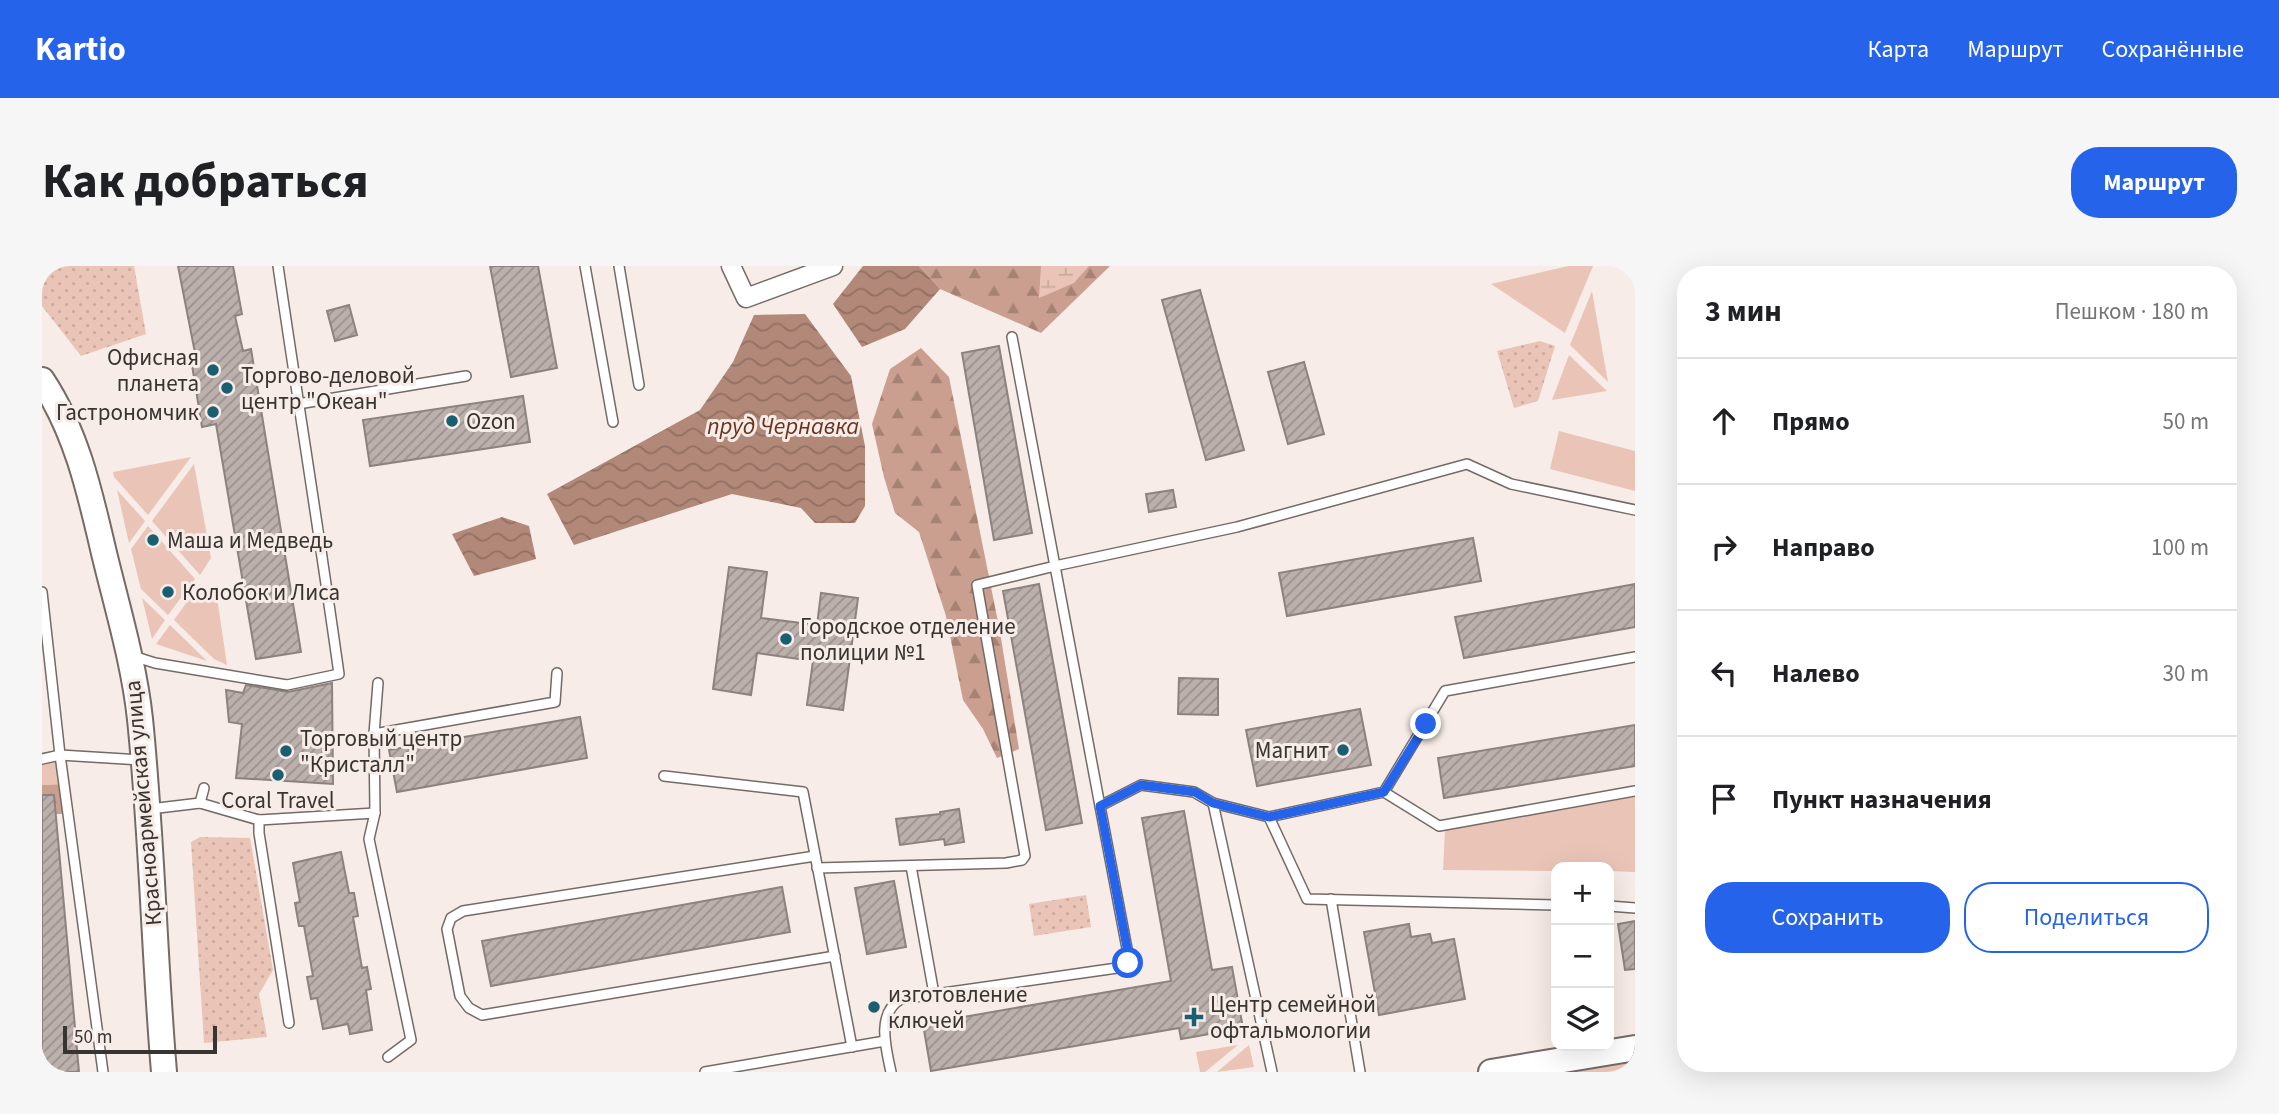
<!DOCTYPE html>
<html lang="ru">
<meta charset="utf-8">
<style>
body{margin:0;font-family:"Source Sans 3",sans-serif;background:#f6f6f6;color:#202124}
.controls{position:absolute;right:21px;bottom:21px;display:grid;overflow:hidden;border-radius:14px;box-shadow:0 7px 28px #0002}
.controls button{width:63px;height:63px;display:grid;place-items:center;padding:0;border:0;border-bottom:2px solid #e0e0e0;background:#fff;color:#202124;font:35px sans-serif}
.scale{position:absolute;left:21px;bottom:18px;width:154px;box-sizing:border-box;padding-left:7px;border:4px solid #383432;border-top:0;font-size:19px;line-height:24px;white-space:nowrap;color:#383432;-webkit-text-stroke:5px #f7ece7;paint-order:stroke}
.stop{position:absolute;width:21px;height:21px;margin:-16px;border:5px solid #2563eb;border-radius:50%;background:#fff}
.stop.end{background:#2563eb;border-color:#fff;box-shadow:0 2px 7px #0008}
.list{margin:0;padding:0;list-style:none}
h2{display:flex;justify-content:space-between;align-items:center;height:91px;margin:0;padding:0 28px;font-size:30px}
h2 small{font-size:23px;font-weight:400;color:#757577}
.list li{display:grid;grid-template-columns:46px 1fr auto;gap:21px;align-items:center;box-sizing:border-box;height:126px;padding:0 28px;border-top:2px solid #e0e0e0}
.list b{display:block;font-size:26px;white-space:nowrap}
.list em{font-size:23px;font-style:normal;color:#757577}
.actions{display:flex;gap:14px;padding:21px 28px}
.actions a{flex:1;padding:16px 0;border:2px solid #2563eb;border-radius:28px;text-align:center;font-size:24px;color:#2563eb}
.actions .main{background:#2563eb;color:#fff}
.icon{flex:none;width:38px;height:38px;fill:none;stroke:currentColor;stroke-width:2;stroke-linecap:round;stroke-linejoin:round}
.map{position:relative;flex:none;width:1593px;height:806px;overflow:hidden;border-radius:28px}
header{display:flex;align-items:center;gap:42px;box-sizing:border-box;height:98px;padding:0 35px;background:#2563eb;color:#fff}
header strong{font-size:33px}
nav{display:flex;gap:38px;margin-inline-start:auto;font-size:24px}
.intro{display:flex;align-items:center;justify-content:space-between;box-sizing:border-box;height:168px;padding:0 42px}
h1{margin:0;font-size:49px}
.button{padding:18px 32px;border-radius:28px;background:#2563eb;color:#fff;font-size:24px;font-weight:700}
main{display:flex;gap:42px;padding:0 42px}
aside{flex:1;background:#fff;border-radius:28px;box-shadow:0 7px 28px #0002}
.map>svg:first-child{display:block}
</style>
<header>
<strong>Kartio</strong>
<nav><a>Карта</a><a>Маршрут</a><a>Сохранённые</a></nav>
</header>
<div class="intro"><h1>Как добраться</h1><a class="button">Маршрут</a></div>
<main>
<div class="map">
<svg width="1593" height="806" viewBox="0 0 1593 806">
<defs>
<pattern id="forest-firs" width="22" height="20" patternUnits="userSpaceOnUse" patternTransform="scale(1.75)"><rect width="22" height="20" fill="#cb9f8f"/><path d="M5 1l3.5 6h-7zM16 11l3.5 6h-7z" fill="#a68275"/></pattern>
<pattern id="wetland-marsh" width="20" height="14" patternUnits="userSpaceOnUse" patternTransform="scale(1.75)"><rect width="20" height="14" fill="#eac5b7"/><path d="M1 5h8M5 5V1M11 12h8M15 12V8" fill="none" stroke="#c9aa9e"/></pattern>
<pattern id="park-dots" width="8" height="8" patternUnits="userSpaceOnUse" patternTransform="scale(1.75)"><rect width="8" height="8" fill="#eac5b7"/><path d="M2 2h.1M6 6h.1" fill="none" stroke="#c9aa9e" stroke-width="1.8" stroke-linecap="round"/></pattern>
<pattern id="water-waves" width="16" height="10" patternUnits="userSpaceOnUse" patternTransform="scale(1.75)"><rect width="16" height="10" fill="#b28878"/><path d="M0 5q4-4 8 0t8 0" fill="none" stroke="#927063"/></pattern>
<pattern id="building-hatch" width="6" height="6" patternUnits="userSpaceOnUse" patternTransform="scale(1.75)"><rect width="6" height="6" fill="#bcb0ac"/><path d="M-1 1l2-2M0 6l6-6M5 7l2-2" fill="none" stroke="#9a908d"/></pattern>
</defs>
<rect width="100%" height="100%" fill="#f7ece7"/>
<!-- grass -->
<g fill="#eac5b7">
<polygon points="1526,0 1551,0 1523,67 1449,18"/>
<polygon points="1550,25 1566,116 1528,79"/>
<polygon points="1527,89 1565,125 1510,134"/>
<polygon points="1517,165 1593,185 1593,225 1508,203"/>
<polygon points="149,191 106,249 72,211 71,206"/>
<polygon points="152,198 169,292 158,309 110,255"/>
<polygon points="75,224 103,255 87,277"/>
<polygon points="106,260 153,313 126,349 99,323 89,283"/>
<polygon points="158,318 176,338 185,399 172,393 132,354"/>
<polygon points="100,332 123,354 110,373"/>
<polygon points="128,359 165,395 114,378"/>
<polygon points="18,489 22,518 0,519 0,493"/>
<polygon points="1593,531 1593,606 1567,605 1567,601 1514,601 1514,605 1401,604 1403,564"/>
<polygon points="1196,779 1163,806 1158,806 1154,786"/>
<polygon points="1207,779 1212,801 1175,806"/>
<polygon points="1593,795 1593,806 1533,806"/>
</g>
<!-- forest -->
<g fill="url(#forest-firs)">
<polygon points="877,0 1068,0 999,67 898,23"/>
<polygon points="879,82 907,111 958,366 977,483 955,492 941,463 921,434 904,350 877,266 853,247 842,211 830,158 848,103"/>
<polygon points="22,518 26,548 0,548 0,519"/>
</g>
<!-- wetland -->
<polygon fill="url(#wetland-marsh)" points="999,0 1047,0 1032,17 997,32"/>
<!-- park -->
<g fill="url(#park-dots)">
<polygon points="0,0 92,0 104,68 39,90 0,40"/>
<polygon points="1498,75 1513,80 1496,135 1472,142 1455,85"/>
<polygon points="158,571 208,572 231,704 217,728 225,771 162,777 149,576"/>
<polygon points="1044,629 1049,661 992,670 987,638"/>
</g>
<!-- water -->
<g fill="url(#water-waves)">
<polygon points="821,0 877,0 898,23 863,63 820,81 791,38"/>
<polygon points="763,48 809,110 823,180 823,240 813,257 773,257 759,242 690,228 532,279 505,228 658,144 691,96 712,49"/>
<polygon points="460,251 487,260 494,293 432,310 410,268"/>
</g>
<!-- building -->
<g fill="url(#building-hatch)" stroke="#8c827e" stroke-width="2">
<polygon points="136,0 191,0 200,48 193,50 201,85 209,83 259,386 214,393 174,158 160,161 149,93 154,92"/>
<polygon points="448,0 496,0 515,102 469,111"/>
<polygon points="1158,24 1202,184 1164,194 1120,34"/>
<polygon points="307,39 315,69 293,75 285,45"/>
<polygon points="957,80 990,267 952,274 920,87"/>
<polygon points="1262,96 1282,168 1246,178 1226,106"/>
<polygon points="481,130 488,176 328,200 321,154"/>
<polygon points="1131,224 1134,241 1107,246 1104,228"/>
<polygon points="1431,272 1439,315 1245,350 1237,307"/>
<polygon points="687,301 725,306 719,352 775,359 779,327 816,332 801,444 765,439 771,395 715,387 709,429 671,423"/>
<polygon points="997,318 1040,557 1004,564 961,325"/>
<polygon points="1593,318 1593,361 1422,392 1413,351"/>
<polygon points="1137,412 1176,413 1176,449 1136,448"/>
<polygon points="290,417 291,518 194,512 200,458 187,456 184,424 201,427 204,419 246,426"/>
<polygon points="1318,443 1329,499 1215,520 1204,464"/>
<polygon points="538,451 545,492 355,526 347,484"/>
<polygon points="1593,459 1593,500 1402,532 1396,492"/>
<polygon points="0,529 12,529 37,806 0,806"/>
<polygon points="917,543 922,576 903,579 902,573 858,579 854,553 898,548 898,546"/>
<polygon points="1142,545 1170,704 1190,701 1201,762 1139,773 1137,762 889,805 881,758 1129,715 1100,552"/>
<polygon points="299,586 307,627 312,627 316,650 311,651 320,702 325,701 329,723 324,724 330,764 308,768 306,758 281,763 275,732 269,733 265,711 271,710 262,660 257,660 253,637 258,636 251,597"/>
<polygon points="852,615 864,681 825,688 813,622"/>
<polygon points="740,621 748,666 449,720 440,675"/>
<polygon points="1593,655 1593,703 1583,704 1576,658"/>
<polygon points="1367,658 1369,671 1388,668 1390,677 1412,673 1423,733 1337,749 1322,666"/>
</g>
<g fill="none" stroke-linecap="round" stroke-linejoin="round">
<defs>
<g id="lane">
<polyline points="543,0 571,156"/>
<polyline points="577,0 597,119"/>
<polyline points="970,71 1058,540"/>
<polyline points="256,138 424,110"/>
<polyline points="0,326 18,489 61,806"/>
<path d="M91 390 113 397 245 419 297 408C278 272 256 136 236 0"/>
<polyline points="336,417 332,468 333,547 327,573 369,774 346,791"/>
<polyline points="332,468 513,436 515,407"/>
<polyline points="0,493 18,489 99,494"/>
<polyline points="622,510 761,526 810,781"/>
<polyline points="1342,526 1397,560 1593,525"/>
<polyline points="158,537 162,522"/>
<polyline points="1171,537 1230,806"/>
<polyline points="108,543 158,537 217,554 333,547"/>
<polyline points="1227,551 1265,633 1514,639"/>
<polyline points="217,554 217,567 247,757"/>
<polyline points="773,590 421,645 409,652 405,663 418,730 427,742 440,749 793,690"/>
<polyline points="869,600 892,728"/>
<polyline points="775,602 964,597 980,594 983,590 935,319 1013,300 1195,261 1425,198 1469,218 1593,244"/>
<polyline points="1289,633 1318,806"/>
<polyline points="1567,640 1593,642"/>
<polyline points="663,806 843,775"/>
<path d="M849 806C844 783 834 747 859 733L1082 701 1087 693 1058 540 1099 519 1152 526 1171 537 1227 551 1342 526 1403 425 1593 391"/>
</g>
<polyline id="street" points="689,0 704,32 791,0"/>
<g id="secondary">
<path d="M0 114C35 167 48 227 62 287 75 341 92 397 98 453 110 570 112 688 122 806"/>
<polyline points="1449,806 1593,782"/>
</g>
</defs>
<!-- lane casing -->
<use href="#lane" stroke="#746a66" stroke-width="12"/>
<!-- street casing -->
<use href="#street" stroke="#746a66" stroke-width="21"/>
<!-- secondary casing -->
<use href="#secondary" stroke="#746a66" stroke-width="28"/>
<!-- lane -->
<use href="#lane" stroke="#fff" stroke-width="9"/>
<!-- street -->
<use href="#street" stroke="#fff" stroke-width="18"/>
<!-- secondary -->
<use href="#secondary" stroke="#fff" stroke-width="24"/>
</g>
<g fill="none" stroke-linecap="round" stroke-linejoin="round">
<!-- route -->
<polyline stroke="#2563eb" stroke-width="9" points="1086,697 1087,692 1058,540 1099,519 1153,526 1171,537 1227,551 1342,526 1384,458"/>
</g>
<!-- markers -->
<g fill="#195f71" stroke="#f7ece7" stroke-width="2.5">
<circle cx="171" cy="104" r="7"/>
<circle cx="185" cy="122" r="7"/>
<circle cx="171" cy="146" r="7"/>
<circle cx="410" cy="155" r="7"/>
<circle cx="111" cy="274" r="7"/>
<circle cx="126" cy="326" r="7"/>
<circle cx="744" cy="373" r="7"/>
<circle cx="1301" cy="484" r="7"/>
<circle cx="244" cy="485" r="7"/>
<circle cx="236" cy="509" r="7"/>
<circle cx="832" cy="741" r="7"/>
<path d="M1148.5 740.5h7v7h7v7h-7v7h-7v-7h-7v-7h7z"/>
</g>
<g text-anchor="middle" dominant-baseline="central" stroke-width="6" stroke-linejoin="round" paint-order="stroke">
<!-- poi labels -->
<g font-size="23" fill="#383432" stroke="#f7ece7" text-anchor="start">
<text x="157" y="91" text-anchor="end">Офисная<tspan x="157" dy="26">планета</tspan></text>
<text x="199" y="109">Торгово-деловой<tspan x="199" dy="26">центр "Океан"</tspan></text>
<text x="157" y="146" text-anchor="end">Гастрономчик</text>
<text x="424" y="155">Ozon</text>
<text x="125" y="274">Маша и Медведь</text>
<text x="140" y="326">Колобок и Лиса</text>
<text x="758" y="360">Городское отделение<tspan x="758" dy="26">полиции №1</tspan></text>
<text x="258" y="472">Торговый центр<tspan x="258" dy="26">"Кристалл"</tspan></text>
<text x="1287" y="484" text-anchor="end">Магнит</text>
<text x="236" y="534" text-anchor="middle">Coral Travel</text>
<text x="846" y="728">изготовление<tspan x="846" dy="26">ключей</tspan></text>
<text x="1168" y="738">Центр семейной<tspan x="1168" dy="26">офтальмологии</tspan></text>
</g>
<!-- street labels -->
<g font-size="23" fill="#383432" stroke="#f7ece7">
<text transform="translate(101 537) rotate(-95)">Красноармейская улица</text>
</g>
<!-- water labels -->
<g font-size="24" font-style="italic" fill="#6b331d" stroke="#f7ece7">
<text x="741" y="160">пруд Чернавка</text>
</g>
</g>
</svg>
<div class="controls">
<button>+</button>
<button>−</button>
<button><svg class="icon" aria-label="layers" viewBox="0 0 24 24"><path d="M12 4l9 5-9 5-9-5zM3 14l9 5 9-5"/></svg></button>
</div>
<div class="scale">50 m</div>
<div class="stop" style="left:1086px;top:697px"></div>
<div class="stop end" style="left:1384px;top:458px"></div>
</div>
<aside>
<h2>3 мин<small>Пешком · 180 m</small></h2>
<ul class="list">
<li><svg class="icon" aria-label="ahead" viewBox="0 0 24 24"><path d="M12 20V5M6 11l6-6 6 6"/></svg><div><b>Прямо</b></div><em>50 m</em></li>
<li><svg class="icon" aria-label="right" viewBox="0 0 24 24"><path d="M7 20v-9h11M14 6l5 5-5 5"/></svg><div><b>Направо</b></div><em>100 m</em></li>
<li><svg class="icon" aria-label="left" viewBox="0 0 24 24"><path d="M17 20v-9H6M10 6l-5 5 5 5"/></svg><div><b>Налево</b></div><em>30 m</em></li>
<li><svg class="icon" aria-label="arrive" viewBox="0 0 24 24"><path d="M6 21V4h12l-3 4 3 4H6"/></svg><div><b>Пункт назначения</b></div></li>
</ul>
<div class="actions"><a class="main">Сохранить</a><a>Поделиться</a></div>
</aside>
</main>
